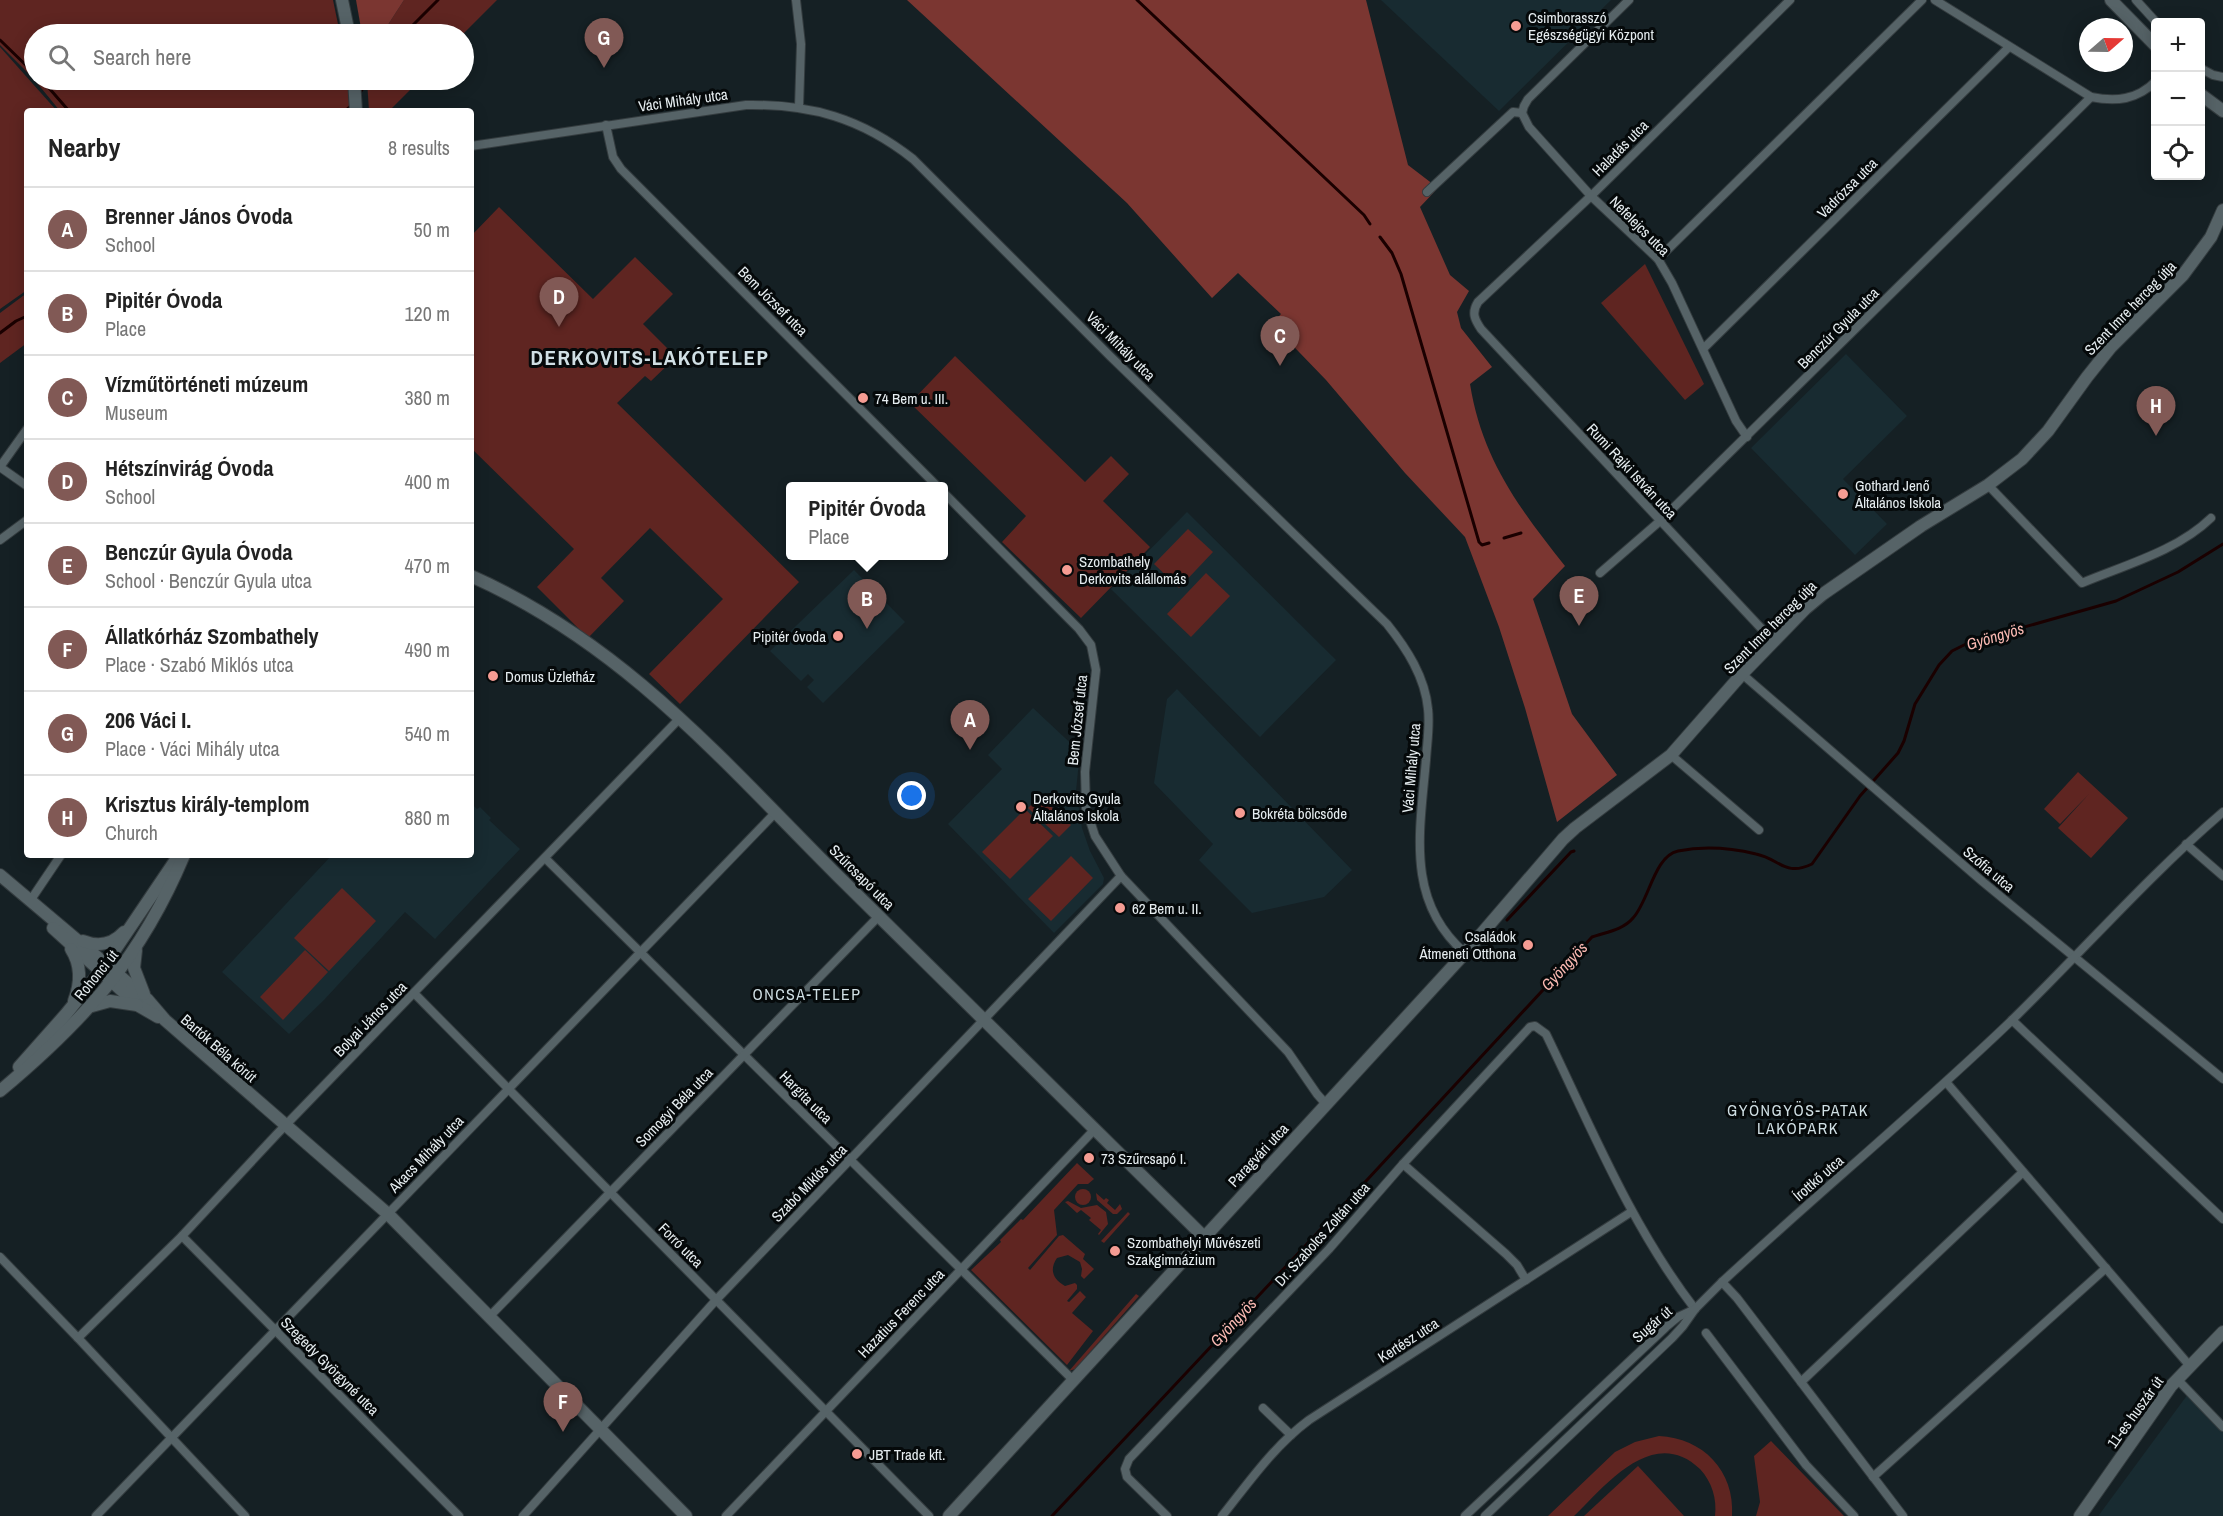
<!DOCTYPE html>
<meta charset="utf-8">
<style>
body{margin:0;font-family:"Archivo Narrow",sans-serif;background:#f2f2f2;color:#222}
.controls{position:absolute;right:18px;top:18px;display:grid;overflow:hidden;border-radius:6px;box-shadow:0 3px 15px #0003}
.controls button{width:54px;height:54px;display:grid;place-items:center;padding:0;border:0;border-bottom:2px solid #e0e0e0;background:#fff;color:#222;font:30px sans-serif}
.compass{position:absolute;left:2079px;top:18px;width:54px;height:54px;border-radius:50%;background:#fff;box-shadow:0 3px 15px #0003;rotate:70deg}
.you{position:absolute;left:912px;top:796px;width:21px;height:21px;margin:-15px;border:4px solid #fff;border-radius:50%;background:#1a73e8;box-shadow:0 0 0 9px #1a73e833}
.badge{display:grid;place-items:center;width:39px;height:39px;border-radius:50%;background:#815955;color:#fff;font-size:20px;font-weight:700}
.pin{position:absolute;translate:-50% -50px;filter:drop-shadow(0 2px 3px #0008)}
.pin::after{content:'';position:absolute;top:32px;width:21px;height:18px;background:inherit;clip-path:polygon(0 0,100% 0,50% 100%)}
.popup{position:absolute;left:786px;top:482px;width:162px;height:78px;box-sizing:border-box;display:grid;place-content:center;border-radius:6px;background:#fff;filter:drop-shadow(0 2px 4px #0005);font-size:20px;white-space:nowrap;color:#767676}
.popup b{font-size:22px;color:#222}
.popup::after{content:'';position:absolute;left:50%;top:100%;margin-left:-12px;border:12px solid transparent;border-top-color:#fff}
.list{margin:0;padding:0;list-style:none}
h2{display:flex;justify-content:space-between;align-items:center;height:78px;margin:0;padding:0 24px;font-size:26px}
h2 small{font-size:20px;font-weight:400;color:#767676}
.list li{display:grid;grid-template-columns:39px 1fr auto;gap:18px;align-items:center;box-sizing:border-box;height:84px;padding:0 24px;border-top:2px solid #e0e0e0}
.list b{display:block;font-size:22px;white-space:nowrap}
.list p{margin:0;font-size:20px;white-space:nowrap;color:#767676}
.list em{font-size:20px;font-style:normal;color:#767676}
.icon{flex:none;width:33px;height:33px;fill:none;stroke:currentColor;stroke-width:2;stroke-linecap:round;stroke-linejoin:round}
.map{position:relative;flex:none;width:2223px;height:1516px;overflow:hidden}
.search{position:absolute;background:#fff;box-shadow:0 3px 15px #0003;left:24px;top:24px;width:450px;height:66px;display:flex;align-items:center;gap:15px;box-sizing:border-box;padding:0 21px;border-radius:33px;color:#767676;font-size:22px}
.panel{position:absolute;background:#fff;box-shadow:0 3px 15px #0003;left:24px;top:108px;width:450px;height:750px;border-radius:6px}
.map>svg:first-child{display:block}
</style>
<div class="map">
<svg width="2223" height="1516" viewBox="0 0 2223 1516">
<rect width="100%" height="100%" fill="#152024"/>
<!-- built -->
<g fill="#182b31">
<polygon points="1381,0 1611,0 1499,111"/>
<polygon points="1846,354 1907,416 1843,479 1887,524 1855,555 1751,448"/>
<polygon points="1187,512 1336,660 1260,737 1111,589"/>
<polygon points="854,570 905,622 823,703 807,687 814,680 808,674 801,681 770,651"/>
<polygon points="1177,689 1352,870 1324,897 1252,913 1199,860 1213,844 1154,783 1167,699"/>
<polygon points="1033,708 1080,752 1076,791 1082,828 1090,851 1104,878 1103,884 1054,933 948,824 1002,769 988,755"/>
<polygon points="471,803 477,809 480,807 491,818 489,820 520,849 435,939 405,912 324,1000 289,1034 222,972 332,855 471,855"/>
<polygon points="2191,1390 2223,1423 2223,1516 2100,1516 2099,1515"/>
</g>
<!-- green -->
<g fill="#5f2521">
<polygon points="0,0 333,0 340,34 34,34 34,80 347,80 350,111 60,111 33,78 0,45"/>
<polygon points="404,0 497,0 463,34 382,34"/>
<polygon points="0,47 57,111 27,111 27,290 0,309"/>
<polygon points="367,80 420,80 389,111 369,111"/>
<polygon points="499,207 593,299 635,257 673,294 643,324 676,357 651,381 645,376 617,403 799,582 680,704 649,674 723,599 650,528 601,578 624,601 588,638 537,587 574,549 471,448 471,321 473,318 471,315 471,236"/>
<polygon points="1645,264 1704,384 1685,400 1601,303"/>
<polygon points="27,293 27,343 0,363 0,313"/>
<polygon points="955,356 1085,482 1111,456 1129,474 1103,501 1150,547 1081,618 1002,542 1026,516 910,403"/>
<polygon points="1188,529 1213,552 1179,588 1154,564"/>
<polygon points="1206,573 1230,596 1191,637 1167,614"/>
<polygon points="2078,772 2128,818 2091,858 2058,828 2089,794 2060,824 2044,809"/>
<polygon points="1040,796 1071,825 1059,837 1028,808"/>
<polygon points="1025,809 1053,836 1010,879 982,852"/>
<polygon points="1071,856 1093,878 1051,921 1028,899"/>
<polygon points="342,888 376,921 329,971 294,938"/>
<polygon points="305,950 328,972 283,1020 260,997"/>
<path d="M1077 1163 1094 1179 1088 1184H1078L1054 1210 1057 1235 1028 1268 1030 1270 1059 1236 1063 1235 1085 1254 1083 1259 1094 1269 1084 1279 1081 1276 1082 1269 1080 1262 1068 1255 1057 1258C1049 1270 1053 1279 1065 1286L1075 1283 1077 1285V1289L1067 1301 1069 1302 1080 1291 1086 1297 1072 1313 1093 1331 1067 1365 971 1270 1001 1242 1000 1240 1021 1219 1023 1220Z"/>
<circle cx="1083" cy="1197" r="8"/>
<polygon points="1096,1193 1104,1200 1106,1198 1109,1200 1107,1203 1115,1210 1120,1204 1122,1209 1117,1214 1113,1214 1097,1200"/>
<polygon points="1068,1201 1081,1208 1097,1205 1106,1212 1108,1224 1099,1235 1098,1234 1101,1230 1089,1220 1091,1218 1081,1210 1077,1213 1065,1202"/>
<polygon points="1128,1212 1130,1214 1104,1243 1101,1241"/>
<polygon points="1136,1294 1139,1296 1075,1369 1069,1371"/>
<path d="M1659 1436C1703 1438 1735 1471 1732 1516H1715C1717 1499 1712 1482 1700 1469 1653 1424 1605 1486 1574 1516H1548L1615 1452 1635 1442Z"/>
<polygon points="1771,1441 1844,1516 1756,1516 1760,1502 1754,1456"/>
<polygon points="1638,1466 1684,1516 1584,1516"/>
</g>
<!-- forest -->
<g fill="#7b3631">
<polygon points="356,0 404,0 382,34 362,34"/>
<path d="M907 0H1366L1408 165 1438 188 1420 207 1450 275 1469 291 1457 312 1461 328 1492 367 1470 384C1482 459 1519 508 1565 566L1533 599 1572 714 1617 775 1557 822 1525 708 1499 627 1465 537 1405 473 1326 380 1272 324 1281 314 1238 273 1212 298 1127 203Z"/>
</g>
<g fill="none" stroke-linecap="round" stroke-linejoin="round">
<!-- stream -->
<g stroke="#1a0000" stroke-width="3">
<polyline points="1137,0 1364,215 1370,224"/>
<polyline points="404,34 438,0"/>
<polyline points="0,40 34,73"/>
<polyline points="42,80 69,111"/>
<polyline points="358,95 369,80"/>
<polyline points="345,111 351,106"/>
<polyline points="1380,237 1392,253 1401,274 1479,542 1482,545 1489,543"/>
<polyline points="0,333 16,321 27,316"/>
<polyline points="1504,538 1521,533"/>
<polyline points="1507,920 1571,852 1574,851"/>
<path d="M1052 1516 1367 1180 1592 937C1606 932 1623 930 1633 918 1649 901 1654 856 1678 851 1703 846 1731 848 1756 854 1780 859 1785 877 1812 864L1860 796 1898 753 1904 741 1915 704 1939 665 1952 651 1968 643 2116 601 2178 572 2223 544"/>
</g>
<defs>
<g id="street">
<polyline points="796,0 801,44 799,107"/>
<path d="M1935 0 2091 97C2116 102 2137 100 2156 81"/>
<polyline points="2136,0 2156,22"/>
<polyline points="2200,68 2213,75 2223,77"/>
<polyline points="1522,113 1529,127 1591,196 1658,259 1672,283 1736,421 1747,437"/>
<polyline points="1522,113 1524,106 1528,99 1629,0"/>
<polyline points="606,125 613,157 621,169 937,486"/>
<path d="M471 146 746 105C811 104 861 118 913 159L1111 357 1387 624C1407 649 1425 677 1428 709 1430 726 1427 743 1426 760 1420 831 1405 901 1465 953"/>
<polyline points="1427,192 1513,112 1522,113"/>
<polyline points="1658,259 1922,0"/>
<polyline points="1704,348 2009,47"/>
<polyline points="27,429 0,467 27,486"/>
<path d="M1988 485 2082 583C2125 565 2177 551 2211 518"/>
<polyline points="944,493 1079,629 1091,645 1096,670 1085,772 1086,808 1095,836 1121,876 1288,1052 1317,1094 1325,1103"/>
<polyline points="0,540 27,520"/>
<polyline points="1600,573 1660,521 2091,97"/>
<path d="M1774 642 1481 329C1475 320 1471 313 1478 302L1591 196 1790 0"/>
<polyline points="1742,674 1983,882 2223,1079"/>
<polyline points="1671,755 1759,830"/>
<polyline points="2186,844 2223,876"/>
<polyline points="545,858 1073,1380"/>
<polyline points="30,901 61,855"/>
<polyline points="414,993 929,1516"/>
<polyline points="2012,1020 2223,1219"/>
<polyline points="1946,1082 2189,1365"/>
<polyline points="1403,1164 1506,1254 1517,1265 1526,1280"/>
<polyline points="182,1236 459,1516"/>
<polyline points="0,1257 78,1338 245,1516"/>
<polyline points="1722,1282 1737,1298 1903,1516"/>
<polyline points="489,1317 879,916"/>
<polyline points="1706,1333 1806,1465 1854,1516"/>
<polyline points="78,1338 182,1236 277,1134 680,718"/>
<polyline points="2177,1379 2223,1427"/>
<polyline points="1801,1382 2023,1172"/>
<polyline points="1263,1408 1291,1435"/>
<polyline points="1873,1477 2106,1268"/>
<polyline points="96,1516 776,812"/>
<polyline points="523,1516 716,1300 1121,876"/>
<polyline points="726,1516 1095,1129"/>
<path d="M1167 1516 1127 1477 1125 1469 1129 1459 1329 1249 1403 1164 1530 1027 1535 1026 1546 1034C1591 1127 1631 1226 1695 1309"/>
<path d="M1222 1516C1249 1482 1274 1446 1309 1420L1631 1212"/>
<polyline points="1465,1516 1666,1327 1678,1317 1695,1309"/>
<path d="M1485 1516 1672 1338 1683 1326 1695 1309 1722 1282C1817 1194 1916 1112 2009 1023 2081 953 2147 877 2223 812"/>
</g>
<g id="secondary">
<polyline points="342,0 349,34"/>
<polyline points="2111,0 2156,46"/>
<polyline points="354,80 356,111"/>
<polyline points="2200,94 2223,111"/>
<path d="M471 576C624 644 723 761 838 876 960 996 1081 1117 1203 1236"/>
<polyline points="0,875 147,999 165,1020 388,1214 686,1516"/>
<polyline points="53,928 139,1006 158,1017"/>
<path d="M83 941C98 947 113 944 124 932"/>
<path d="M71 949C82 966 81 983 74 1001"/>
<polyline points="136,950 134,968 144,994"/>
<polyline points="92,1006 110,1001 137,1005"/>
<polyline points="19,1067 66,1014 100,972 175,861"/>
<path d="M0 1091C85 1020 141 958 184 855"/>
<polyline points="949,1516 1465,953 1563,839 1575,828 1671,755 1742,674 1805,609 1823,594 1921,526 1988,485 2022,459 2048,431 2087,377 2111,347 2183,275 2211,237 2223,210"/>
<polyline points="2080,1516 2171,1386 2223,1332"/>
</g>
</defs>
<!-- street casing -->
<use href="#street" stroke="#343c3f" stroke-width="10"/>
<!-- secondary casing -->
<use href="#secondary" stroke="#343c3f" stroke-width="14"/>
<!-- street -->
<use href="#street" stroke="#566367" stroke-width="8"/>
<!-- secondary -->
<use href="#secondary" stroke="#566367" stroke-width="12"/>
</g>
<!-- markers -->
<g fill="#f59c93" stroke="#05090a" stroke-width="2">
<circle cx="1516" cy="26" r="6"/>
<circle cx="863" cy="398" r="6"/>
<circle cx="1843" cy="494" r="6"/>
<circle cx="1067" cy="570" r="6"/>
<circle cx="838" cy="636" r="6"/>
<circle cx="493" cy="676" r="6"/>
<circle cx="1021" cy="807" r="6"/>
<circle cx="1240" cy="813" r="6"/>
<circle cx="1120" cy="908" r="6"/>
<circle cx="1528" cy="945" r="6"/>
<circle cx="1089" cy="1158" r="6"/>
<circle cx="1115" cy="1251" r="6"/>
<circle cx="857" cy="1454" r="6"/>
</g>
<g text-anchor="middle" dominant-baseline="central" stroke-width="6" stroke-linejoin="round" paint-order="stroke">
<!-- poi labels -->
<g font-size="15" fill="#e6edf0" stroke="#05090a" text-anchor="start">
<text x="1528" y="17">Csimborasszó<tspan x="1528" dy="17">Egészségügyi Központ</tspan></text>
<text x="875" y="398">74 Bem u. III.</text>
<text x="1855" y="485">Gothard Jenő<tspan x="1855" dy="17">Általános Iskola</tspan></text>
<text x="1079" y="561">Szombathely<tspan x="1079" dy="17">Derkovits alállomás</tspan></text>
<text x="826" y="636" text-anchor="end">Pipitér óvoda</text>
<text x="505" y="676">Domus Üzletház</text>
<text x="1033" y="798">Derkovits Gyula<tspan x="1033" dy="17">Általános Iskola</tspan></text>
<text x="1252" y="813">Bokréta bölcsőde</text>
<text x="1132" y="908">62 Bem u. II.</text>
<text x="1516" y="936" text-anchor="end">Családok<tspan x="1516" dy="17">Átmeneti Otthona</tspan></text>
<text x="1101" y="1158">73 Szűrcsapó I.</text>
<text x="1127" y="1242">Szombathelyi Művészeti<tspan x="1127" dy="17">Szakgimnázium</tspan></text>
<text x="869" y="1454">JBT Trade kft.</text>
</g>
<!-- street labels -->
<g font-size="15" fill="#e6edf0" stroke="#05090a">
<text transform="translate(683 100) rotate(-8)">Váci Mihály utca</text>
<text transform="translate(1620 148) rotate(-45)">Haladás utca</text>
<text transform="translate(1847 188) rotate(-45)">Vadrózsa utca</text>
<text transform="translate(1640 226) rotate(45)">Nefelejcs utca</text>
<text transform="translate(773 301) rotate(45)">Bem József utca</text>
<text transform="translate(2130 308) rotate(-46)">Szent Imre herceg útja</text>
<text transform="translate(1838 328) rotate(-45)">Benczúr Gyula utca</text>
<text transform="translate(1121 346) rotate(45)">Váci Mihály utca</text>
<text transform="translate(1632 471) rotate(47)">Rumi Rajki István utca</text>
<text transform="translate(1770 627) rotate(-45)">Szent Imre herceg útja</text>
<text transform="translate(1077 720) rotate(-84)">Bem József utca</text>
<text transform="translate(1411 768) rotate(-85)">Váci Mihály utca</text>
<text transform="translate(1989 869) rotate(40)">Szófia utca</text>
<text transform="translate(862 877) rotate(45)">Szűrcsapó utca</text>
<text transform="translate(96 975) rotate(-51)">Rohonci út</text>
<text transform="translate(370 1019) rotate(-46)">Bolyai János utca</text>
<text transform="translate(219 1048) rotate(41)">Bartók Béla körút</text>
<text transform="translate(806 1097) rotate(45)">Hargita utca</text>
<text transform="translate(674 1107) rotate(-46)">Somogyi Béla utca</text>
<text transform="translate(426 1154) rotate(-46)">Akacs Mihály utca</text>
<text transform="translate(1258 1155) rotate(-47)">Paragvári utca</text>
<text transform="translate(1818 1178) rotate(-41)">Írottkő utca</text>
<text transform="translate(809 1183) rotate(-46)">Szabó Miklós utca</text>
<text transform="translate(1322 1234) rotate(-48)">Dr. Szabolcs Zoltán utca</text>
<text transform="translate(681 1245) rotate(45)">Forró utca</text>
<text transform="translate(901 1313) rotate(-46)">Hazatius Ferenc utca</text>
<text transform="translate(1652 1324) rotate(-41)">Sugár út</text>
<text transform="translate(1408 1340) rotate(-33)">Kertész utca</text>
<text transform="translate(330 1366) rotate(45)">Szegedy Györgyné utca</text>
<text transform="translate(2135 1412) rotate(-54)">11-es huszár út</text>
</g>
<!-- water labels -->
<g font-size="16" font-style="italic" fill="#fab9b2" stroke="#05090a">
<text transform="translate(1995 636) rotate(-17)">Gyöngyös</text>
<text transform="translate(1564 966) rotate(-47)">Gyöngyös</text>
<text transform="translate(1233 1322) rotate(-47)">Gyöngyös</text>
</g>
<!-- neighbourhood labels -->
<g font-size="16" letter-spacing="1.5" fill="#d0dfe4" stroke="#05090a">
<text x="807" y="994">ONCSA-TELEP</text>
<text x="1798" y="1110">GYÖNGYÖS-PATAK<tspan x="1798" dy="18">LAKÓPARK</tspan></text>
</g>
<!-- district labels -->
<g font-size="21" font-weight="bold" letter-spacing="1.5" fill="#d0dfe4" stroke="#05090a">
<text x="650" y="357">DERKOVITS-LAKÓTELEP</text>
</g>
</g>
</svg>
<div class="controls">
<button>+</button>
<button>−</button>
<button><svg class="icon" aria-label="locate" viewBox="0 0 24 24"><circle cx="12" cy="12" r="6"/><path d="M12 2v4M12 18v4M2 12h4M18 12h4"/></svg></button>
</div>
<svg class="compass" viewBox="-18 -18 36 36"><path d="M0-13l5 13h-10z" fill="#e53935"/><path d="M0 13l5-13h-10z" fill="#767676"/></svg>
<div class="you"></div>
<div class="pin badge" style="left:970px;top:750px">A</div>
<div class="pin badge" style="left:867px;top:629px">B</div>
<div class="popup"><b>Pipitér Óvoda</b>Place</div>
<div class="pin badge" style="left:1280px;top:366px">C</div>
<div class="pin badge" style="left:559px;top:327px">D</div>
<div class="pin badge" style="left:1579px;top:626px">E</div>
<div class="pin badge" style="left:563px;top:1432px">F</div>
<div class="pin badge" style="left:604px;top:68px">G</div>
<div class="pin badge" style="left:2156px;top:436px">H</div>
<div class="search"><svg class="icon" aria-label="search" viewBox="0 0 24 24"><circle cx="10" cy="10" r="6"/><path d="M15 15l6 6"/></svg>Search here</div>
<section class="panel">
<h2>Nearby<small>8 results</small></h2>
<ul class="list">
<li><span class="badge">A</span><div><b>Brenner János Óvoda</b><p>School</p></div><em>50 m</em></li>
<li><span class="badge">B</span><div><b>Pipitér Óvoda</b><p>Place</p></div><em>120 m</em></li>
<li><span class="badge">C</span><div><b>Vízműtörténeti múzeum</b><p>Museum</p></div><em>380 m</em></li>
<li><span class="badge">D</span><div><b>Hétszínvirág Óvoda</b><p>School</p></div><em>400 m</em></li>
<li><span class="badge">E</span><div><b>Benczúr Gyula Óvoda</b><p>School · Benczúr Gyula utca</p></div><em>470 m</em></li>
<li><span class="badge">F</span><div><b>Állatkórház Szombathely</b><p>Place · Szabó Miklós utca</p></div><em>490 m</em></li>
<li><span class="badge">G</span><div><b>206 Váci I.</b><p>Place · Váci Mihály utca</p></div><em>540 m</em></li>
<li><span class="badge">H</span><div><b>Krisztus király-templom</b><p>Church</p></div><em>880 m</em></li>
</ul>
</section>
</div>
